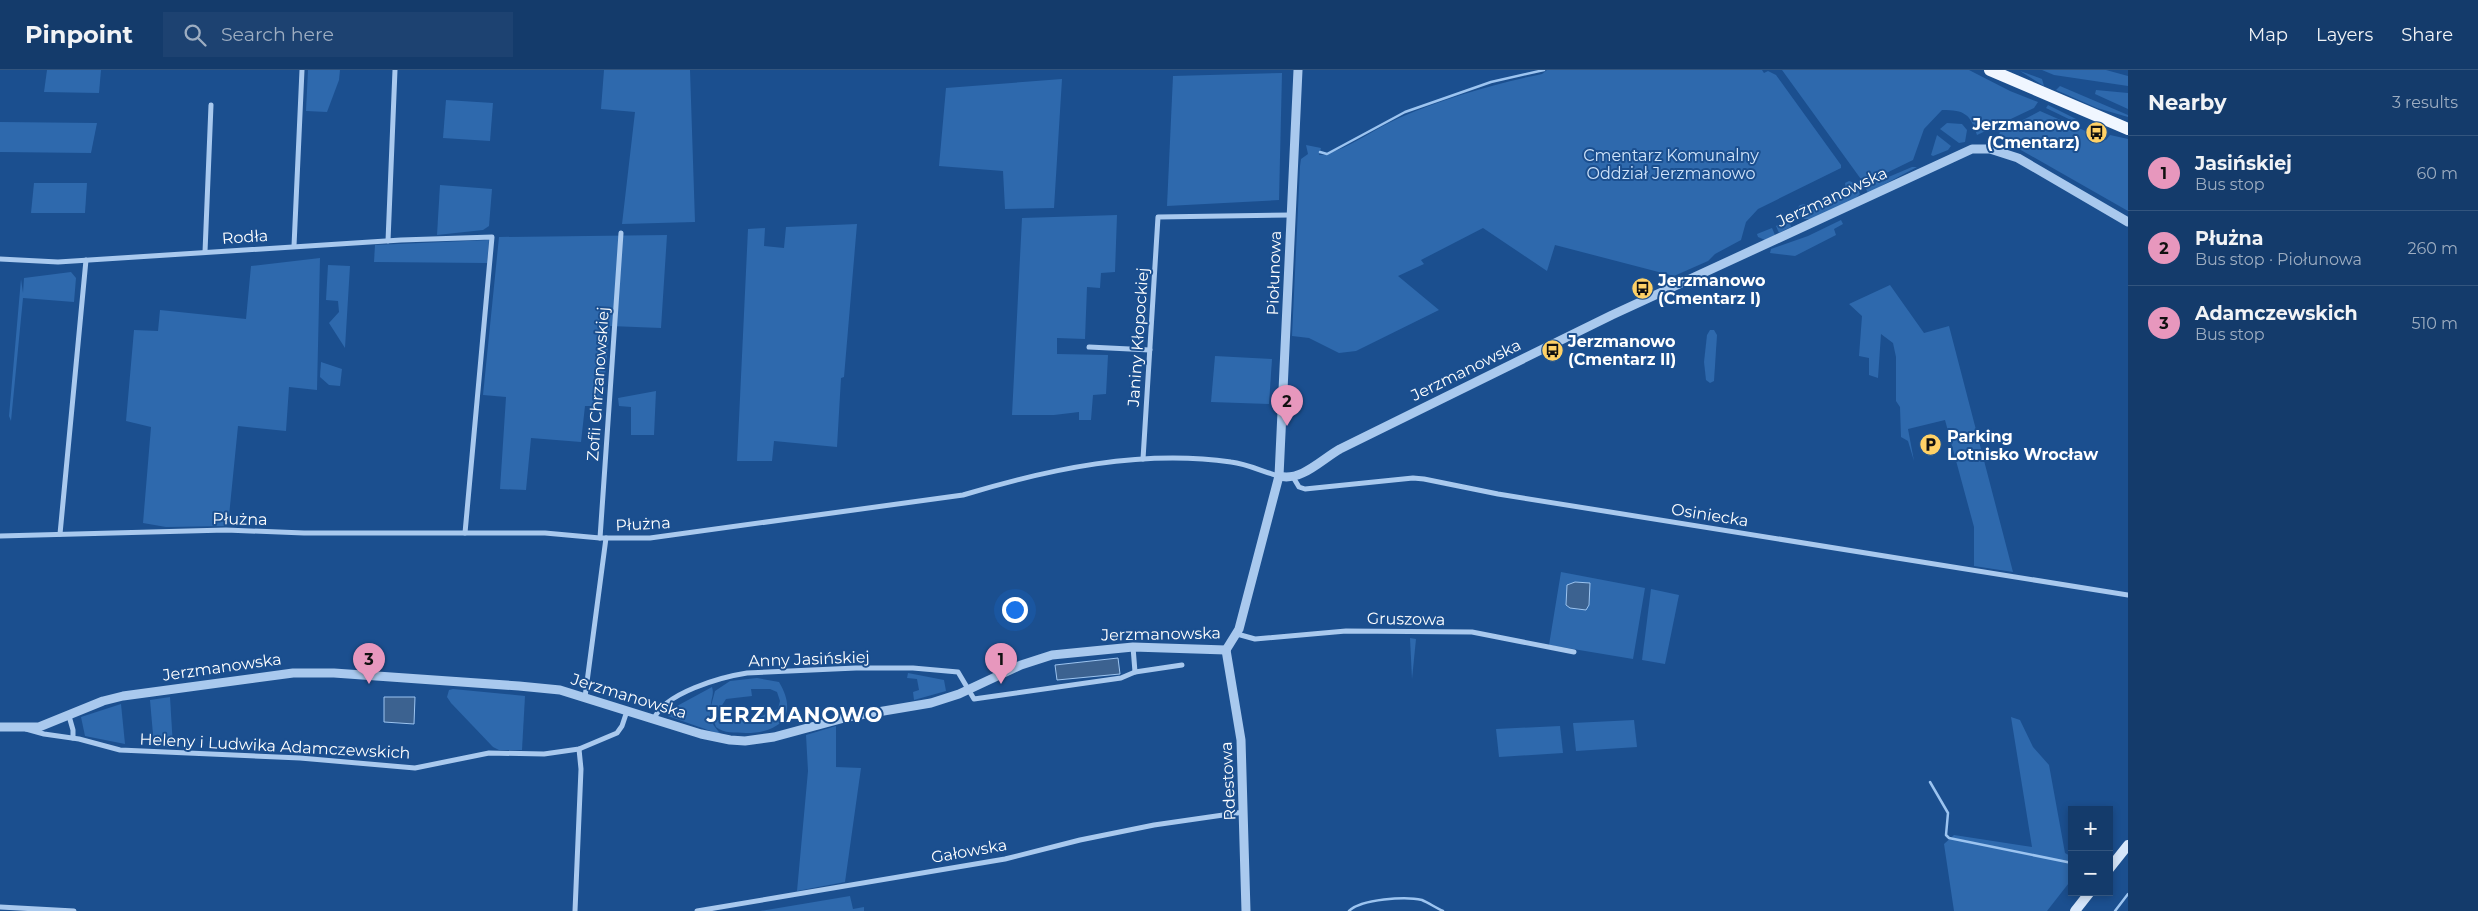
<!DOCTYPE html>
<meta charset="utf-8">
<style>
body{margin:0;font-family:Montserrat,sans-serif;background:#1d4271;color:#f1f3f6}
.controls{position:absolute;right:15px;bottom:15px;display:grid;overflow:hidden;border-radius:0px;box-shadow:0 2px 8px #0003}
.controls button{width:45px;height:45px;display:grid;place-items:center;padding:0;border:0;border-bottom:1px solid #33557e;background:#143b6b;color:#f1f3f6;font:25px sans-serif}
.you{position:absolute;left:1014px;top:539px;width:18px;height:18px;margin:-12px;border:4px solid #fff;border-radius:50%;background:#1a73e8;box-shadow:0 0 0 8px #1a73e833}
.badge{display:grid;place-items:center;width:32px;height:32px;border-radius:50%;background:#e797bd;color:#111;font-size:16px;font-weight:700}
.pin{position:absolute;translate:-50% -41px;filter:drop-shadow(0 1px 2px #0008)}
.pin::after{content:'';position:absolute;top:26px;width:18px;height:15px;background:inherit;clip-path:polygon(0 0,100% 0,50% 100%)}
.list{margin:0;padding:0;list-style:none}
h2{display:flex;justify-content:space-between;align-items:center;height:65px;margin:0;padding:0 20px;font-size:21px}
h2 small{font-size:16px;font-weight:400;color:#9dadc1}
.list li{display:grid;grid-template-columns:32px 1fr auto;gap:15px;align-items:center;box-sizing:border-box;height:75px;padding:0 20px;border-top:1px solid #33557e}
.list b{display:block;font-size:19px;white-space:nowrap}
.list p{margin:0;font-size:16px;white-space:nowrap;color:#9dadc1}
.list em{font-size:16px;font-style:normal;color:#9dadc1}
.icon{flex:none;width:28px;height:28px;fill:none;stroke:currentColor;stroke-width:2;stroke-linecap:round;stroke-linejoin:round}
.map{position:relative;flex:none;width:2128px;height:841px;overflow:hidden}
header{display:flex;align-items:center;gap:30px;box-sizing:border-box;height:70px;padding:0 25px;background:#143b6b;border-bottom:1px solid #33557e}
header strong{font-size:24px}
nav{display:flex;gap:28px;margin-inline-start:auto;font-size:18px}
.search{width:350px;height:45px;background:#1d4271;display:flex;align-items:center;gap:12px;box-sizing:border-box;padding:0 18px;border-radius:0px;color:#9dadc1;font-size:19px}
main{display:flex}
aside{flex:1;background:#143b6b}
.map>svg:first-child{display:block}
</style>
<header>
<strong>Pinpoint</strong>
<div class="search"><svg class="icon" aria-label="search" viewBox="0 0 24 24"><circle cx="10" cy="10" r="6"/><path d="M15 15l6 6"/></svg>Search here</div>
<nav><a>Map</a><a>Layers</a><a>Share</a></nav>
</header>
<main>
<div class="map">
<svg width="2128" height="841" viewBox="0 0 2128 841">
<rect width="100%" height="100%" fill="#1b4f8f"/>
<!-- green -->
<g fill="#2e69ad" fill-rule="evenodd">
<polygon points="47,0 101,0 99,23 44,22"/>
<polygon points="308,0 340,0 339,10 327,42 306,41"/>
<polygon points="604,0 690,0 695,152 622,154 635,42 601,39"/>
<path d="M1547 0H1762L1764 3 1768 1 1776 5 1841 95V98L1758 139 1746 152 1741 170 1715 184 1708 191 1674 206 1555 175 1547 201 1483 158 1421 190 1424 194 1398 206 1439 240 1356 281 1339 283 1309 268 1292 266 1300 96 1301 89 1308 84 1306 75 1321 78 1319 85H1324C1351 77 1374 59 1399 48 1445 28 1493 14 1542 4Z"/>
<path d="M1782 0H1969L2010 21 2038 32 2034 38 1977 65C1970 44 1965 40 1942 40L1924 59 1913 90 1872 110 1863 112Z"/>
<polygon points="2042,0 2106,0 2128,6 2128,16 2054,5"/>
<polygon points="2020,1 2042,9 2044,16"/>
<polygon points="1282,3 1279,130 1167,136 1173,6"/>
<polygon points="1062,9 1054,138 1005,139 1003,101 939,96 946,18"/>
<polygon points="2060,16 2128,45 2128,47 2097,38 2056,20"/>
<polygon points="2096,20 2128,23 2128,39 2095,24"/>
<polygon points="446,30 493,33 490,71 443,68"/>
<polygon points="2048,35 2076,49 2075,52 2046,38"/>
<polygon points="2040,41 2106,70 2110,65 2128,69 2128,141 1998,67 2000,62"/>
<polygon points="0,52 97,53 91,83 0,82"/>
<polygon points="1947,53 1962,54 1967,60 1965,72 1959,73 1940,59"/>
<polygon points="1937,65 1951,76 1948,80 1933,86 1931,85"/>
<polygon points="1912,97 1917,97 1868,123 1865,117"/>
<polygon points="1849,111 1855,113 1856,116 1798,144 1797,139 1800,135 1805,134 1809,137 1846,120 1845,113"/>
<polygon points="34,113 87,113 85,143 31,143"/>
<polygon points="440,115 492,119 489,156 483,160 437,165"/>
<polygon points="1857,118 1860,124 1855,129 1812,149 1804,149 1799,145"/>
<polygon points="1117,145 1115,202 1101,203 1100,218 1087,217 1085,269 1057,268 1057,284 1108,285 1106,324 1093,325 1091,350 1079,350 1079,342 1054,345 1012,345 1022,148"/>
<polygon points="1789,149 1791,157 1779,163 1776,156"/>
<polygon points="1841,150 1843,154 1834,159 1836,165 1795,186 1770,183 1771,179 1808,166"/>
<polygon points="857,154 844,307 841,308 837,377 774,371 772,391 737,391 748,159 765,158 764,176 784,178 786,157"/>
<polygon points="1772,158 1775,165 1765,170 1758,167 1757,164"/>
<polygon points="667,165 661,258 610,256 602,336 585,336 581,372 531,368 526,420 500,419 506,327 483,325 499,167"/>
<polygon points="489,170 487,193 374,192 375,175"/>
<polygon points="320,188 317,320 289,317 286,361 238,356 228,456 166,457 143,453 151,357 126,351 134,260 158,261 160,240 246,249 251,196"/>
<polygon points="328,195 350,196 345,278 329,253 339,242 338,231 326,230"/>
<polygon points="71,202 76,208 74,232 23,228 11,351 9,346 21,209 23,223 24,208"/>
<polygon points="1890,215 1924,263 1949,256 2013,502 1974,496 1974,457 1945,350 1908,359 1914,391 1908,371 1901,367 1900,337 1896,331 1896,287 1893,273 1881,264 1878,308 1869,305 1869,288 1859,286 1862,246 1849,234"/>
<polygon points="1710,260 1714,260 1717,265 1714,311 1710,313 1706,310 1704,292 1707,265"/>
<polygon points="1215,286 1272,289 1269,334 1211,332"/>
<polygon points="321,292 342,299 340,316 329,315 320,307"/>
<polygon points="656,321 654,365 631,365 631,337 619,336 618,328"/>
<path d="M1561 502 1645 518 1633 589 1549 575ZM1566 521 1579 540 1566 535Z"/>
<polygon points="1651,519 1679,525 1665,594 1642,590"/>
<polygon points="1410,568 1416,569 1412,609"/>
<polygon points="908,603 944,610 946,621 914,630 913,622 919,620 917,609 907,608"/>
<path d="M757 608 779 612C799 645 780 663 746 663 734 662 725 664 716 657L714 651C727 647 729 650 742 650 754 651 767 643 778 639L780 631 777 622 770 619H751L752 626 726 629 719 640 715 641 714 636H711L715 621 730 611Z"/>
<path d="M712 617C714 623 712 627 711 633 708 649 713 656 722 665L668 646 677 636Z"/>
<polygon points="453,619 525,626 522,680 499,680 493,677 451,633 447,627 449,620"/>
<polygon points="170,627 173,677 154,676 150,630"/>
<polygon points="121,634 125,674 85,666 81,647"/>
<polygon points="2011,647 2020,650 2033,677 2049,695 2065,783 2072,787 2072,809 2047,841 1954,841 1944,774 1954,765 2032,777"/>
<polygon points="1634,650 1637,677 1576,681 1573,653"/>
<polygon points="836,656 836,697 861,698 845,812 797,821 808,701 806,665"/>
<polygon points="1560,656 1563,683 1499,687 1496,659"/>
<polygon points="850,826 853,839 864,837 864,841 760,841"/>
</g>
<!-- water -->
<g fill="#3c6290" stroke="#9cc4f0">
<polygon points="1575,512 1590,513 1589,535 1586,540 1570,538 1566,535 1567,515"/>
<polygon points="1118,588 1120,604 1057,610 1055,595"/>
<polygon points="384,627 415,627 414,654 384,652"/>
</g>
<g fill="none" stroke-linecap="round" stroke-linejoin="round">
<!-- stream -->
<g stroke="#9cc4f0" stroke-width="2.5">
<polyline points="1320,82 1327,84 1405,42 1491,12 1544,0"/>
<polyline points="1930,712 1948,743 1946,765 1949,768 2072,793"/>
<path d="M1349 841C1361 829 1406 826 1422 830 1429 833 1436 838 1443 841"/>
<polyline points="2115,841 2128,824"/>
</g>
<!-- minor -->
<g stroke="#a9c9ee" stroke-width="5">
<polyline points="388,171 395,0"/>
<polyline points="294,176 302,0"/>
<polyline points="205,182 211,35"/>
<polyline points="0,189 58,192 401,170 492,167 465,463"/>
<polyline points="1089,277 1150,280"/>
<polyline points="1143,389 1158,147 1291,145"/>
<polyline points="1293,407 1299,417 1305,419 1413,408 1424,409 1498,424 2128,525"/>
<polyline points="60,464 86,190"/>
<path d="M0 466 226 460 304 463H545L600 468H650L963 425C1049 399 1142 379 1231 392 1248 394 1263 402 1279 406"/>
<polyline points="600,468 621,163"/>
<polyline points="1237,564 1255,569 1346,561 1472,562 1574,582"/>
<polyline points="1133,577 1135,602"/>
<polyline points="585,627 606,468"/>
<polyline points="69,646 73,660 73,668"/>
<path d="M654 649C664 623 721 607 747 603L856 598H913L958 602 974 629 1121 608 1135 602 1182 595"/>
<polyline points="26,659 44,664 79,669 120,680 300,688 415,698 489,683 544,684 579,679 617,663 622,656 627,641"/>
<polyline points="0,837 74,841"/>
<polyline points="575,841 581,699 579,679"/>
<polyline points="697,841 1005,789 1080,770 1154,755 1244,742"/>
</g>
<!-- tertiary -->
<g stroke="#a9c9ee" stroke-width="9">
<path d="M1279 406C1301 412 1322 389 1340 379L1612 245 1972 79H1990L2018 88 2128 152"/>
<polyline points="1226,580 1239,559 1279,406 1298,0"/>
<polyline points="1226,580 1241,670 1246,841"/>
<polyline points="0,657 39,657 103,631 123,626 293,603 334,603 519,616 560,620 701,664 730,670 745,671 774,667 848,647 931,633 959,624 1021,595 1052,585 1133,577 1226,580"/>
</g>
<!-- secondary -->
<g stroke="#d6e6fa" stroke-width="10">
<polyline points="2109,799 2128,775"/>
<polyline points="2075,841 2090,822"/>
</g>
<!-- primary -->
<polyline stroke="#f0f6ff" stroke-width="12" points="1990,0 2128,59"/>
</g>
<!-- icons -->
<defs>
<symbol id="bus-disc" viewBox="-11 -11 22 22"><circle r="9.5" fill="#ffd166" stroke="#1b4f8f"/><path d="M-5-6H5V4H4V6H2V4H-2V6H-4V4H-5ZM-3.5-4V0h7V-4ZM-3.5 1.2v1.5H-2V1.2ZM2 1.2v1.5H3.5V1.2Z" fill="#111"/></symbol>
<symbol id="parking-disc" viewBox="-11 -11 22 22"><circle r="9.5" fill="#ffd166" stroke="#1b4f8f"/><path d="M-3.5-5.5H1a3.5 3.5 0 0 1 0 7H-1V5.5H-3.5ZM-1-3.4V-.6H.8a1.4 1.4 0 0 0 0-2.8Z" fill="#111"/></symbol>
</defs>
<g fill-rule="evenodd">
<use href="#bus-disc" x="2084" y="50" width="25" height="25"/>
<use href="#bus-disc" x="1630" y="206" width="25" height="25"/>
<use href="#bus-disc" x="1540" y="268" width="25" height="25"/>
<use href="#parking-disc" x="1918" y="362" width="25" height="25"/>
</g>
<g text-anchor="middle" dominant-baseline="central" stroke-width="4" stroke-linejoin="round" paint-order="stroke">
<!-- poi labels -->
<g font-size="16" font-weight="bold" fill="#fff" stroke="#1b4f8f" text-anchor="start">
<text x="2080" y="54" text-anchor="end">Jerzmanowo<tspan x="2080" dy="18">(Cmentarz)</tspan></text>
<text x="1658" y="210">Jerzmanowo<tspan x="1658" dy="18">(Cmentarz I)</tspan></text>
<text x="1568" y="271">Jerzmanowo<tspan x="1568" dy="18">(Cmentarz II)</tspan></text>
<text x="1947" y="366">Parking<tspan x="1947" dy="18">Lotnisko Wrocław</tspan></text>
</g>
<!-- park labels -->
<g font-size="16" fill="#cfe3fa" stroke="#1b4f8f">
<text x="1671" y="85">Cmentarz Komunalny<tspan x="1671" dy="18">Oddział Jerzmanowo</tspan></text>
</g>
<!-- street labels -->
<g font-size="16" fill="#fff" stroke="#1b4f8f">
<text transform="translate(1832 127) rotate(-25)">Jerzmanowska</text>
<text transform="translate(245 167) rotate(-4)">Rodła</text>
<text transform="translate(1274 203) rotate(-88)">Piołunowa</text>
<text transform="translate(1138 267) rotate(-86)">Janiny Kłopockiej</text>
<text transform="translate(1466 300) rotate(-26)">Jerzmanowska</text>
<text transform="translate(598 314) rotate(-86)">Zofii Chrzanowskiej</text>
<text transform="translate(1710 445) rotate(9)">Osiniecka</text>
<text transform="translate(240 449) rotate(1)">Płużna</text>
<text transform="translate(643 454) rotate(-3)">Płużna</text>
<text transform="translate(1406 549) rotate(1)">Gruszowa</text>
<text transform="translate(1161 564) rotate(-1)">Jerzmanowska</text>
<text transform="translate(809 589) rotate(-2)">Anny Jasińskiej</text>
<text transform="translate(222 597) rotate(-8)">Jerzmanowska</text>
<text transform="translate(629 626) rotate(17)">Jerzmanowska</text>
<text transform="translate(275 676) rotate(3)">Heleny i Ludwika Adamczewskich</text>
<text transform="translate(1228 711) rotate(-93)">Rdestowa</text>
<text transform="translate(969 781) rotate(-10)">Gałowska</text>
</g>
<!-- district labels -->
<g font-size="21" font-weight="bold" letter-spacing="1" fill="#fff" stroke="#1b4f8f">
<text x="795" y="644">JERZMANOWO</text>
</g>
</g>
</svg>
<div class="controls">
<button>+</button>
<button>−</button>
</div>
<div class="you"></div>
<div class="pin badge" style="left:1001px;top:614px">1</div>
<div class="pin badge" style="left:1287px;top:356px">2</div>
<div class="pin badge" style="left:369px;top:614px">3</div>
</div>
<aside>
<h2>Nearby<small>3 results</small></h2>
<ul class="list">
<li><span class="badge">1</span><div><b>Jasińskiej</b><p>Bus stop</p></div><em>60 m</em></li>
<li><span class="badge">2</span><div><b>Płużna</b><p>Bus stop · Piołunowa</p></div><em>260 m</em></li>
<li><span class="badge">3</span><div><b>Adamczewskich</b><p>Bus stop</p></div><em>510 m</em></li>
</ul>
</aside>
</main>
